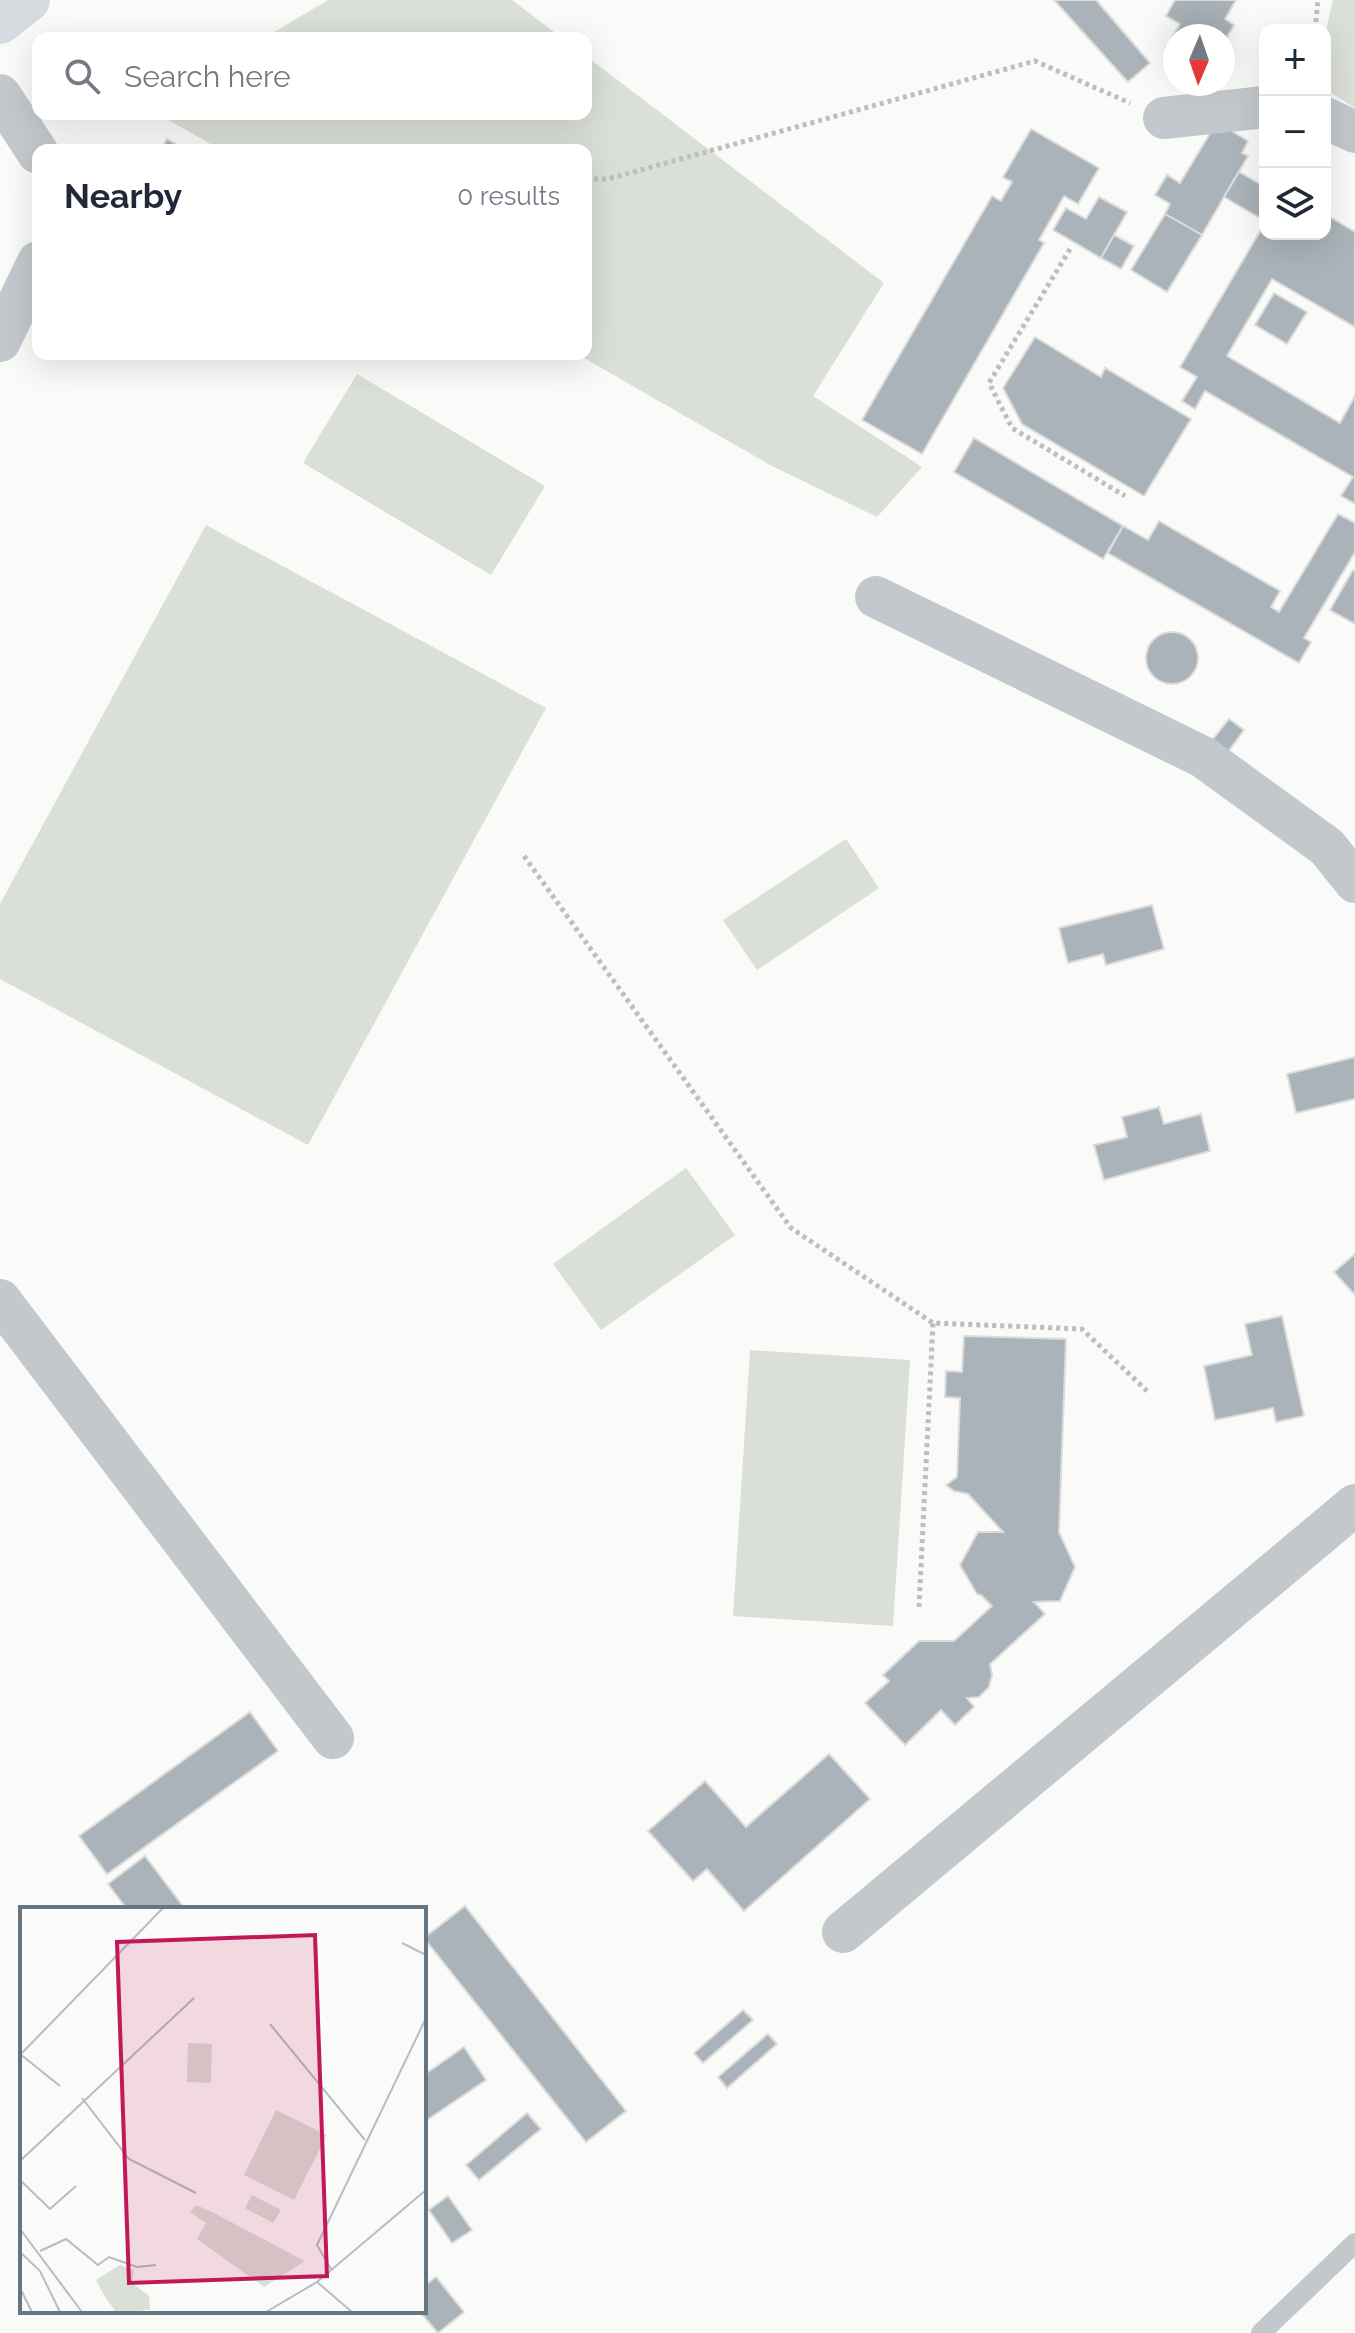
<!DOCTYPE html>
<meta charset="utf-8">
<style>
body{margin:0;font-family:Raleway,sans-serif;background:#f2f2f3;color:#1f2937}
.controls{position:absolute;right:24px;top:24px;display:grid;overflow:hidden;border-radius:16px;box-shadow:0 8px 32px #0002}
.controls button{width:72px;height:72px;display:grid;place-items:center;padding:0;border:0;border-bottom:2px solid #e0e1e3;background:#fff;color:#1f2937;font:40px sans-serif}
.compass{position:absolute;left:1163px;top:24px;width:72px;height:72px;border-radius:50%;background:#fff;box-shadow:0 8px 32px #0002;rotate:182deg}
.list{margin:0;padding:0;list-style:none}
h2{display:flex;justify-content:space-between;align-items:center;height:104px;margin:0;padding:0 32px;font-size:34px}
h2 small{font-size:26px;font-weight:400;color:#747a83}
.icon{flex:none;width:44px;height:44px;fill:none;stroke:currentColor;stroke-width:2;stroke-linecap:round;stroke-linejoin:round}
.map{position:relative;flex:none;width:1355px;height:2333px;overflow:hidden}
.search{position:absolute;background:#fff;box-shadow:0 8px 32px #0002;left:32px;top:32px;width:560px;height:88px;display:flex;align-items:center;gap:20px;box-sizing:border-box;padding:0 28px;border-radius:16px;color:#747a83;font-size:30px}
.panel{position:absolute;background:#fff;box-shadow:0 8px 32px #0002;left:32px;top:144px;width:560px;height:216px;border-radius:16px}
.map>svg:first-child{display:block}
</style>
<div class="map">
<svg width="1355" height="2333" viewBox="0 0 1355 2333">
<rect width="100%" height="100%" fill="#fafaf8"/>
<!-- green -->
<g fill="#dadfd7">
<polygon points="328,0 512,0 562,38 264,38"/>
<polygon points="1333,0 1355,0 1355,108 1325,89 1325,35"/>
<polygon points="586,56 884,283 813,396 922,467 877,517 770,465 577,354 586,354 586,150 221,150 158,114 586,114"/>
<polygon points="357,374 545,486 491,575 303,463"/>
<polygon points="206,525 546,708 308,1145 0,979 0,904"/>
<polygon points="846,839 879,888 757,970 723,920"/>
<polygon points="686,1168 735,1235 601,1330 553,1264"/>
<polygon points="750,1350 910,1360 893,1626 733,1616"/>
</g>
<!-- building -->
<g fill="#aab3b9" stroke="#dcdcda" stroke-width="2">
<polygon points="1054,0 1096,0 1150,63 1128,82"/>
<polygon points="1175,0 1236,0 1225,19 1234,25 1223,44 1223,36 1175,36 1175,52 1166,47 1180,24 1166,16"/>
<polygon points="1217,122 1248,141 1242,153 1248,156 1202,235 1165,214 1170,204 1155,195 1167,175 1180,183"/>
<polygon points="1031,129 1099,168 1078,204 1064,196 1039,240 1044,243 922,454 862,420 992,196 1001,201 1012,182 1003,177"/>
<polygon points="167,139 186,150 161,150"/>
<polygon points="1239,172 1265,187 1265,221 1224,197"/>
<polygon points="1099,197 1127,212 1101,258 1053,230 1066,208 1086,219"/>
<polygon points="1165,214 1202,235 1167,292 1131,270"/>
<polygon points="1325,214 1355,232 1355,327 1272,279 1227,356 1340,423 1355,396 1355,504 1341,496 1353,477 1205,391 1195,409 1182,401 1197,377 1180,367 1265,223 1265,234 1325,234"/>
<polygon points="1114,235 1134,246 1121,269 1101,258"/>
<polygon points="1274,293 1307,312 1287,344 1255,325"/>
<polygon points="1035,337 1101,377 1105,368 1191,419 1144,496 1022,424 1003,388"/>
<polygon points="974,438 1123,526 1103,559 954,472"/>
<polygon points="1338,514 1355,523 1355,552 1304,638 1311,642 1299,663 1108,553 1123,526 1148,540 1159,521 1280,591 1271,607 1279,612"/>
<polygon points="1353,570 1355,571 1355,624 1330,610"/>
<circle cx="1172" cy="658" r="26"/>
<polygon points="1229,719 1244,730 1222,760 1206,748"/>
<polygon points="1152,905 1164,949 1106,965 1103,954 1068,963 1059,928"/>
<polygon points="1355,1057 1355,1099 1296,1113 1287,1074"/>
<polygon points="1159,1107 1164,1124 1201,1114 1210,1151 1104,1180 1094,1145 1127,1137 1122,1117"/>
<polygon points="1355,1254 1355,1295 1334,1272"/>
<polygon points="1282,1316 1304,1416 1276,1422 1273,1408 1215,1420 1204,1366 1252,1355 1245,1324"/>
<polygon points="964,1336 1066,1339 1059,1532 1075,1567 1060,1601 1034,1602 1045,1614 990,1664 992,1675 989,1687 979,1697 967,1698 974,1707 955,1725 941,1710 905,1745 865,1703 889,1681 883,1675 919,1641 954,1641 992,1606 981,1595 977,1594 960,1565 978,1532 1003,1532 968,1494 954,1491 946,1485 957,1477 960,1398 945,1397 946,1371 962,1372"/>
<polygon points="250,1712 278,1751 107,1874 79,1836"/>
<polygon points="829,1754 870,1799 744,1911 707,1869 693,1881 648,1831 705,1781 746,1827"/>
<polygon points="145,1856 185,1909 127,1909 108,1884"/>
<polygon points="465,1906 626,2111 586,2142 424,1938"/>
<polygon points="743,2010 753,2020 703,2063 694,2053"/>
<polygon points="768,2034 777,2044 727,2088 718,2077"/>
<polygon points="464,2047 486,2080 424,2122 424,2075"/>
<polygon points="527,2113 541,2129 479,2180 466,2165"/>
<polygon points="448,2196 472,2230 452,2243 429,2210"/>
<polygon points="436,2277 464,2312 438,2333 419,2311 424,2311 424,2286"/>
</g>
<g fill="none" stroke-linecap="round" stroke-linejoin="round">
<!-- path -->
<g stroke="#bbbfc2" stroke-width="5" stroke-dasharray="4 4" stroke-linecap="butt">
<polyline points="1315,30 1318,0"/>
<polyline points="586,179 608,179 1035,61 1130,103"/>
<polyline points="1070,249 989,383 1012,428 1125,496"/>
<polyline points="524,856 791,1228 933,1323 1082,1329 1147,1391"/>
<polyline points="919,1607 933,1323"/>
</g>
<!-- service -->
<polyline stroke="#c3c8cc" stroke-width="20" points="1261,2333 1355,2243"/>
<!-- minor -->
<g stroke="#c3c8cc" stroke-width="42">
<polyline points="0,95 38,153"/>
<polyline points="1164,118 1265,107"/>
<polyline points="1325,118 1355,132"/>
<polyline points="0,341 38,262"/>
<polyline points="876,597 1203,757 1327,847 1355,882"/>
<polyline points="0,1300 333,1738"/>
<polyline points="843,1932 1355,1505"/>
</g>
<!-- secondary -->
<polyline stroke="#d6dbdf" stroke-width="44" points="0,22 28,0"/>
</g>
<!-- overview -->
<g transform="translate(20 1907)">
<rect width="406" height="406" fill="#fafaf8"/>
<path d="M168 136 192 137 191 176 167 175ZM256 203 307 228 274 293 224 268ZM232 288 261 303 253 316 225 301ZM176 298 192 305 285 354 244 380 177 332 186 316 170 305ZM100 358 114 363 112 376 129 389 130 403 96 405 85 390 76 373Z" fill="#dadfd7"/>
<path fill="none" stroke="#b5bdc2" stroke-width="2" d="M382 36 406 48M250 117 345 233M0 147 40 179M1 147 143 1M62 191 109 252 176 286M0 254 174 91M0 273 30 302 56 279M0 322 62 405M20 344 46 332 78 358 89 350 117 360 136 358M0 345 20 364 40 405M311 362 297 338 406 111M297 375 332 405M0 381 12 405M246 405 297 375 406 283"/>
<path fill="#c2185b" fill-opacity="0.15" stroke="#c2185b" stroke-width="4" d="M295 28 307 369 109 376 97 35Z"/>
<rect width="406" height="406" fill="none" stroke="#657683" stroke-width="4"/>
</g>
</svg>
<div class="controls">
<button>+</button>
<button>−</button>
<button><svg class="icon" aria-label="layers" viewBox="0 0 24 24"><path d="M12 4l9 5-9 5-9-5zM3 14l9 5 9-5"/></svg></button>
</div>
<svg class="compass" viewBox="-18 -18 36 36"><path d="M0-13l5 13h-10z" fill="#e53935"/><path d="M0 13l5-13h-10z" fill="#747a83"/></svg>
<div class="search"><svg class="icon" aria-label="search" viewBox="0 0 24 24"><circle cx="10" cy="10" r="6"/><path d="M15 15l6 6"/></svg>Search here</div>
<section class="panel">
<h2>Nearby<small>0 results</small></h2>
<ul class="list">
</ul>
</section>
</div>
